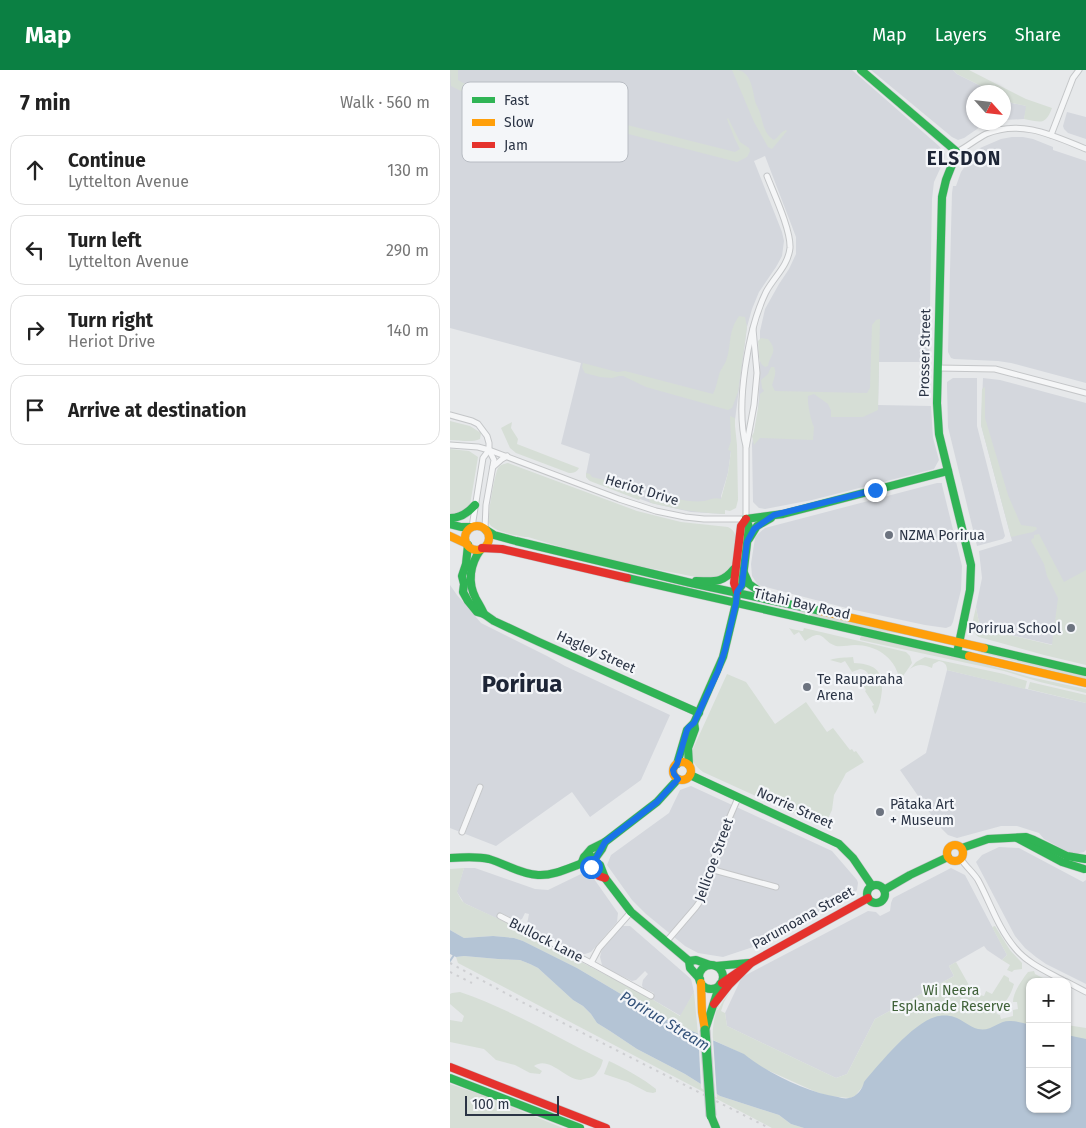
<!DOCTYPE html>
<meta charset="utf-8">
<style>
body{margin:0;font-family:"Fira Sans",sans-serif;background:#f6f6f6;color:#222}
.controls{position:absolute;right:15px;bottom:15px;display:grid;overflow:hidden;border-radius:10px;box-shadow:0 1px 4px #0004}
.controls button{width:45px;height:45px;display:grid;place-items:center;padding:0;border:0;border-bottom:1px solid #e0e0e0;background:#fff;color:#222;font:25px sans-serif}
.compass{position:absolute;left:516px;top:15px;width:45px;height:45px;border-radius:50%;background:#fff;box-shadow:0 1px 4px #0004;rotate:117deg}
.scale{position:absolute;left:15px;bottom:12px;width:94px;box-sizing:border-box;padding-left:5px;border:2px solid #2b3445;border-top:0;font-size:14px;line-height:18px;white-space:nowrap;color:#2b3445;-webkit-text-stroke:4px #f4f6f9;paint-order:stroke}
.stop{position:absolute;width:15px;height:15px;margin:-11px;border:4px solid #1a73e8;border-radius:50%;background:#fff}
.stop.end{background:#1a73e8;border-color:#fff;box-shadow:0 1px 5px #0008}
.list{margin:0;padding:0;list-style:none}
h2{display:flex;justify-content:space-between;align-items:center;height:65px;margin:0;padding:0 20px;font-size:21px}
h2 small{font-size:16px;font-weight:400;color:#767676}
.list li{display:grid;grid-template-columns:32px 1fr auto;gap:15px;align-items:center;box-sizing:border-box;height:70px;margin:0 10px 10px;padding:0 10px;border:1px solid #e0e0e0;border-radius:15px}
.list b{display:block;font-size:19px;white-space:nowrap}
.list p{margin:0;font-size:16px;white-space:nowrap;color:#767676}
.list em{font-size:16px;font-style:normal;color:#767676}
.icon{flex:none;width:28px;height:28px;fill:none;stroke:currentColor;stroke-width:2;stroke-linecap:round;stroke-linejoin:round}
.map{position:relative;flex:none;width:636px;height:1058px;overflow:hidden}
header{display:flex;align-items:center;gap:30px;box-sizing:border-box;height:70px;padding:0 25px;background:#0b8043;color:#fff}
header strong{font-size:24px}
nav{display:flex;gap:28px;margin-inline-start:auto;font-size:18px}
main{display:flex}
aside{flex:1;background:#fff}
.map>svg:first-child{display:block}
</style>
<header>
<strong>Map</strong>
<nav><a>Map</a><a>Layers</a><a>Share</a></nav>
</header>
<main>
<aside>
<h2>7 min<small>Walk · 560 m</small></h2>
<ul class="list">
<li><svg class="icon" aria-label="ahead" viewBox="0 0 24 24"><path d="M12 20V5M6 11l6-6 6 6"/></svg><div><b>Continue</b><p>Lyttelton Avenue</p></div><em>130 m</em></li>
<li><svg class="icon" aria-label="left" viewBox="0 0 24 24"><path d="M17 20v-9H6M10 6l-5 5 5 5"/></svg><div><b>Turn left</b><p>Lyttelton Avenue</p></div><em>290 m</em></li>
<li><svg class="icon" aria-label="right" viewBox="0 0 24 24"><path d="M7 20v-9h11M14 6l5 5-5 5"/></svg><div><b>Turn right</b><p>Heriot Drive</p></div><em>140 m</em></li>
<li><svg class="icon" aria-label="arrive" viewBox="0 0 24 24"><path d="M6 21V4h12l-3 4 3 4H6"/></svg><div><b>Arrive at destination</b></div></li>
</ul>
</aside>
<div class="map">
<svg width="636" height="1058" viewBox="0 0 636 1058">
<rect width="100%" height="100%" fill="#e6e8ea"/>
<!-- built -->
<g fill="#d4d7dd">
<polygon points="0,0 402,0 489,76 495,84 495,88 484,112 482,129 479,292 429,292 428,335 481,336 483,368 489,390 484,399 362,430 315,439 309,438 303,432 302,374 308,341 310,302 310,261 315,239 329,214 339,199 346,184 346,167 315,86 304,91 332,162 334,171 332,186 326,197 309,222 302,239 297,257 281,381 278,403 271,426 275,444 241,442 201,433 139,410 136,407 136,404 140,384 111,374 131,293 0,258"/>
<polygon points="421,0 503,0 507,4 543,22 524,22 524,52 542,53 530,57 514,68 508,70 502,67"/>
<polygon points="554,28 562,33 577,36 574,49 554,50"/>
<polygon points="617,42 636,47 636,69 618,63 614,59 613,56"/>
<polygon points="562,67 573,67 583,69 603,77 603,80 636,91 636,313 561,293 548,291 504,289 501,288 498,282 501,160 502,123 503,116 506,116 511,102 517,93 530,78 551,69"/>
<polygon points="503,308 527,308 527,356 555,466 553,469 527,476 498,357 497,316 497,312"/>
<polygon points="533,308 550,310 636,333 636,594 604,575 530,558 526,537 532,508 529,481 562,471 531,355"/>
<polygon points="487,413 492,413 492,415 512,496 511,520 503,552 501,556 496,558 475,555 400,539 308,515 302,506 301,494 305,468 308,464 315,458"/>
<polygon points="0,515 7,525 31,553 97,586 115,596 220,645 191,710 140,747 122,722 46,776 0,758"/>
<polygon points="497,600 636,633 636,780 634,782 625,784 620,783 594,769 589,763 567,756 551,756 507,768 498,765 489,756 450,700 476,683"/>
<polygon points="241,716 382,781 407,810 408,813 407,820 404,823 303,877 273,887 248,883 235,876 196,844 182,830 157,795 161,785 219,743 230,720"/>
<polygon points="549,777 569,778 633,812 636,810 636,914 596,894 586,887 575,878 565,866 526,792 532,785"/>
<polygon points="14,798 25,798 85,819 98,820 131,804 139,805 142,806 168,843 167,852 141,882 135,884 129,884 78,857 77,854 79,844 75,843 72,849 67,851 51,843 48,849 14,833 7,822 7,820"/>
<polygon points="501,798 515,805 557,885 552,890 537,880 534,876 499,896 504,906 425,949 397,1004 386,1008 277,956 275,943 290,911 294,906 418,841 426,842 430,846 440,841 441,833 443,828"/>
<polygon points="172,856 180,856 241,909 244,922 231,946 200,928 204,923 193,918 192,915 193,910 198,904 195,901 186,910 182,911 159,900 152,895 150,887 152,879"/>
</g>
<!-- green -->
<g fill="#d6ded6">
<polygon points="0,0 8,0 8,10 13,13 29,18 285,82 290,79 284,67 277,49 278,48 290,72 299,78 300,81 297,87 287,92 11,21 1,16"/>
<path d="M282 0C286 0 290 0 293 2 302 8 303 22 305 31 306 35 309 39 310 43 313 53 314 64 324 70 329 67 330 62 336 60L337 61 322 79 318 77 304 52Z"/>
<path d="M503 0H519L576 29 602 38C595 56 591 52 574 49L576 36 562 33 554 28V22H543L507 4Z"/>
<path d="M289 246 295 247 297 257 288 322 282 338 278 340 196 317 173 306H169L162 308 150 307 135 303 132 297 133 293 167 302 175 301 263 324C266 318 267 312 269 305 270 300 274 296 276 291 282 275 277 263 289 246Z"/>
<path d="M430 249 428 340 413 347H381V340L378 334 364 324 358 326C357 332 361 352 364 357L363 370 310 368 304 375 302 366 304 362 310 326V324L314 321 312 318 311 310 318 304 321 297H324C327 302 324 309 322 315L325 321 417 323 420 318 422 255 426 250Z"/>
<path d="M311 268 318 269C329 282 320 284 318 296L315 297C307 293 309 280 308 271Z"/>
<polygon points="535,317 535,348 558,425 571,455 586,457 587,459 583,462 561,467 531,355 532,319"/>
<path d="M280 346 285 348V356L287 375 288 430 286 438 280 441 275 440V444C249 443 225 439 201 433L199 430 200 426 213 430 214 425 216 426 215 428 227 431 228 429C236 431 246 432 254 431 260 430 264 427 271 429L278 403 281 381 278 380 281 371Z"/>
<path d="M0 351 20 356 31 363 30 369C21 373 10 370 0 370Z"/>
<path d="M62 352 61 358 68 369 67 374 129 398C127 402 124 403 119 403L66 383 60 378 51 358Z"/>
<polygon points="0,379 19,381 28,387 20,435 12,444 0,445"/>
<path d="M58 393 187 441 231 452 278 457C287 462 286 467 285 476 283 488 283 504 269 508 260 510 241 506 231 504 180 495 128 483 78 467H75C66 465 43 462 39 453 37 447 45 403 48 398 51 394 54 394 58 393Z"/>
<polygon points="136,403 140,404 142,407 158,411 158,413 176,418 176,416 179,416 178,420 193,425 189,430 140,411 136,407"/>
<path d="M589 464 614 512 636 500V595L594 585 529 567C518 560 524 548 526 537L530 558 602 575 608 528 597 506 594 494 581 471 582 469 584 468V465Z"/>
<polygon points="341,538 459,565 423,560 363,547"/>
<path d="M339 558C342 559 351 561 353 561L354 558 456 582 460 586 462 593 453 606 449 607C444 587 426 575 405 575 399 575 392 577 386 576 371 571 374 557 355 571L349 562 344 565Z"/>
<polygon points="412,566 513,588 580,607 636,619 636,623 590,612 554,601 410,570 410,568"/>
<polygon points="528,581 636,606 636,609 528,582"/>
<path d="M403 587 404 593C423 594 433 599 432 620 431 628 430 636 426 643L425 644 422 636 424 635 415 621 416 620 413 615 419 611C420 604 417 600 410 599L402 602 395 591 391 593 380 590C388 587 395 588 403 587Z"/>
<path d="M475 587 554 604 577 611 575 619 497 600C497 594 494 592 489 591L483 594 482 598C473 594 467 594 460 599L466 592Z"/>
<path d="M277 604 296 612 325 654 356 632 377 662 383 658 400 680 402 679 404 682 406 681 414 692 396 703 394 707 384 725 382 740 374 757 253 702C245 696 241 691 242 681Z"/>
<polygon points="580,612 636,625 636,633 578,619"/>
<polygon points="14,798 7,822 12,831 16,834 51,850 200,928 230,946 244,922 248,964 208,946 127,898 73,871 64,868 43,866 14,868 0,860 0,799"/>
<polygon points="545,856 560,880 572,893 572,899 564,900 562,902 557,900 560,895 552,890 557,885 542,857"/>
<polygon points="14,886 48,889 70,890 80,894 88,898 123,930 133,936 141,944 147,953 160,961 187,979 235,1004 270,1026 329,1045 341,1054 354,1058 322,1058 8,893 6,887"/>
<path d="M506 892 520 917 518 922 534 926 536 921 542 924 554 905 559 908V911L564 914C561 925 555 935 545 939L547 944 550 945 551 949 563 946V940L568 939 567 932H563C563 922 572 910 578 902L584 901 585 904 601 912H580V1039H617V955L636 958V1058L414 1015 405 1026 400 1028 379 1026 366 1022 315 999 303 992 293 984 263 970C262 958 264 948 268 936H269L267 940H268L273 931 280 922 274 932 271 941 275 943 277 956 386 1008 397 1004 425 949 504 906 499 896Z"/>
<path d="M10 922C60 939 106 967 153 990 152 993 151 998 148 1001 146 1005 143 1007 139 1008 136 1008 134 1009 131 1010 116 1010 99 985 84 996L92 1001 90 1004 80 1003 65 995 46 990 34 979 0 972V950L12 952 14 946 0 934V924L2 923Z"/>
<path d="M159 991C176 999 192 1008 206 1019V1022L203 1023 197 1022 178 1012 154 1004Z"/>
<polygon points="0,1014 29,1024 113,1058 0,1058"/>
</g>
<!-- water -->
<path fill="#b4c4d5" d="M0 860 14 868 43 866 64 868 73 871 127 898 208 946 294 984C317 1003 358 1023 388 1027 391 1028 396 1029 399 1028 407 1027 413 1018 414 1012 429 994 463 953 485 947 490 945 499 945 504 947 512 949 519 957 528 959 542 962 548 950 561 951 567 951 574 953 580 955V1039H617V965L636 969V1058H354L341 1054 329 1045 270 1026 235 1004 187 979 160 961 147 953 141 944 133 936 123 930 88 898 80 894 70 890 48 889 14 886 6 887 0 884Z"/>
<!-- pier -->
<polygon fill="#e6e8ea" points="248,961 263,968 267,1028 251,1018"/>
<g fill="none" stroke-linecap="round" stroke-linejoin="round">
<!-- stream -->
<polyline stroke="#b4c4d5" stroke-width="2" points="0,891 4,885"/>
<defs>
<g id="street">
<polyline points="601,65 623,8 629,0"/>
<path d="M507 82C517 77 526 69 536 64 571 49 604 66 636 79"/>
<polyline points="488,298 545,299 636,323"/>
<polyline points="0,345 22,351 28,354 37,366 39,373 39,380 44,390 36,435 35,459"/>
<polyline points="0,375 28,377 39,380 169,429 206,441 235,447 254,449 296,449 296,378 304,335 307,303 303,259"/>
<path d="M296 376C285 336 298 259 316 222 324 207 338 196 340 178 341 160 324 124 317 106"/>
<polyline points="43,397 52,389 57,386"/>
<polyline points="22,457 33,388 39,380"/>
<polyline points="12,762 30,717"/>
<path d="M511 789C516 797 523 802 528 810 540 832 548 858 565 878 578 894 598 902 616 912"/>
<polyline points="260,799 326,817"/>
<polyline points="50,846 141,893 201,926"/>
<polyline points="216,872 246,837 253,827 268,774 288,728"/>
<polyline points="141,893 149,878 181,842"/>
<polyline points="617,912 636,922"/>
</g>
<g id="fast">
<polyline points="411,0 507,82 496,110 492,127 487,333 489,364 521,495 520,520 507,583"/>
<path d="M0 448C11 448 18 443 25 435"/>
<polyline points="296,449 333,444 498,401"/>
<polyline points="0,454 11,457 21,457"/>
<polyline points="36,460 44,465 66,471 241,513 371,541"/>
<polyline points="299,469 307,456 321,448"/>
<polyline points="18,475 16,494 12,506 14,514 13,522 18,531 27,542 34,544 44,551 89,572 249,643"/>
<path d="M31 479C20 494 17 512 26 529 29 534 32 539 34 544"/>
<polyline points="294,503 299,514 316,526"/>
<polyline points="177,508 519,586"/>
<path d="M246 511C263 511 272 514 284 499"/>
<polyline points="534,578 636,602"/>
<polyline points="227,694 237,660 244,653"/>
<polyline points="239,695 238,678 245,659 244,653 273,587 286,533 287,522 292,515 299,457 296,449"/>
<polyline points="240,705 389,774 403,788 422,816"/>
<polyline points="567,768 612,792 634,799"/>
<polyline points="512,778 538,769 576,767 584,770 617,786 635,789"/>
<polyline points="135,786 141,779 155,772 207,732 228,709"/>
<path d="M0 788C13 787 27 786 39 789 56 794 70 804 88 805 103 806 119 798 133 793"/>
<polyline points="144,790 152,779 155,772"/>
<polyline points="144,791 143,795 140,797 136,797 132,792 134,787 139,785 142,787 144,791 150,795 155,808 181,842 239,891 240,898 250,909"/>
<circle cx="426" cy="824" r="9"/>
<polyline points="434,820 460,805 498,787"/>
<polyline points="239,891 246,890 260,895"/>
<circle cx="261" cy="907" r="12"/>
<polyline points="266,896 299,893"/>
<polyline points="255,960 270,914"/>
<polyline points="0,1008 130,1058"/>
<polyline points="261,1046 266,1058"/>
</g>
<g id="slow">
<circle cx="27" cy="468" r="12"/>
<polyline points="0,466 17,474"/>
<polyline points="371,541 534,578"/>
<polyline points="519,586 636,613"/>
<circle cx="232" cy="701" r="9"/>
<circle cx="505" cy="783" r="8"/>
<polyline points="251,913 252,942 255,960"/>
</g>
<g id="jam">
<polyline points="32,478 52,479 177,508"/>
<polyline points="287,522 284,513 291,456 296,449"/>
<polyline points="138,797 149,806 155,808"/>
<polyline points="272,913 301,893 418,828"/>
<polyline points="264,934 279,915 301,893"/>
<polyline points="0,997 156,1058"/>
</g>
</defs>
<!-- street casing -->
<use href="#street" stroke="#c4c6c8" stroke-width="7"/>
<!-- fast casing -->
<use href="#fast" stroke="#c4c6c8" stroke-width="9"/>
<!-- slow casing -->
<use href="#slow" stroke="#c4c6c8" stroke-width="9"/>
<!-- jam casing -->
<use href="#jam" stroke="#c4c6c8" stroke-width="9"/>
<!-- street -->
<use href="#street" stroke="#f5f6f7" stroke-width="5"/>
<!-- fast -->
<use href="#fast" stroke="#30b455" stroke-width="8"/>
<!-- slow -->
<use href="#slow" stroke="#ff9f0a" stroke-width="8"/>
<!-- jam -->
<use href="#jam" stroke="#e5322d" stroke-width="8"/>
<!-- rail -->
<g stroke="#cecfd2" stroke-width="2" stroke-dasharray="2.5 5" stroke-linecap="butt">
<polyline points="0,893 70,931 319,1058"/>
<polyline points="0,902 22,913"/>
</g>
<defs>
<polyline id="fast-bridge" points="255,960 261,1046"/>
</defs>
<!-- fast-bridge casing -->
<use href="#fast-bridge" stroke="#c2c5c8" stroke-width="11" stroke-linecap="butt"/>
<!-- fast-bridge -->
<use href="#fast-bridge" stroke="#30b455" stroke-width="9"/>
</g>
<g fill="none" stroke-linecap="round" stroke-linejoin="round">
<!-- route -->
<polyline stroke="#1a73e8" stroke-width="6" points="141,797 155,772 207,732 228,709 224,704 223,700 227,694 237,660 239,657 244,653 268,601 275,580 286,533 287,522 292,515 297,472 304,459 324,445 425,420"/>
</g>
<!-- markers -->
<g fill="#6c737f" stroke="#f4f6f9" stroke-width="2">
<circle cx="439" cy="465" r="5"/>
<circle cx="621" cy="558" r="5"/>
<circle cx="357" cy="617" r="5"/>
<circle cx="430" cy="742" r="5"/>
</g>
<g text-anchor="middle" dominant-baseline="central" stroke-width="4.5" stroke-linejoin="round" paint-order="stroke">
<!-- street labels -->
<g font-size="14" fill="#2b3445" stroke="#f4f6f9">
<text transform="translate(475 283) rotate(-89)">Prosser Street</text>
<text transform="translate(192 420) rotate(17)">Heriot Drive</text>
<text transform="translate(352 534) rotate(13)">Titahi Bay Road</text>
<text transform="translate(146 582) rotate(24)">Hagley Street</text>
<text transform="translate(345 738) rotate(24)">Norrie Street</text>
<text transform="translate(264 790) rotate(-70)">Jellicoe Street</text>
<text transform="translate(353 848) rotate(-29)">Parumoana Street</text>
<text transform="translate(96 870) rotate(27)">Bullock Lane</text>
</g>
<!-- poi labels -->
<g font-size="14" fill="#2b3445" stroke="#f4f6f9" text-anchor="start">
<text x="449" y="465">NZMA Porirua</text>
<text x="611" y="558" text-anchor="end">Porirua School</text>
<text x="367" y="609">Te Rauparaha<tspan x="367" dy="16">Arena</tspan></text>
<text x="440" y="734">Pātaka Art<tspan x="440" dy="16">+ Museum</tspan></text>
</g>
<!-- park labels -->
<g font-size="14" fill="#3f6138" stroke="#f4f6f9">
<text x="501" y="920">Wi Neera<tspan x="501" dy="16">Esplanade Reserve</tspan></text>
</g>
<!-- water labels -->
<g font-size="15" font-style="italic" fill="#34527a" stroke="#f4f6f9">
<text transform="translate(215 951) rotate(31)">Porirua Stream</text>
</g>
<!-- district labels -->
<g font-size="19" font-weight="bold" letter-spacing="1" fill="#1d2536" stroke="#f4f6f9">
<text x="514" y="88">ELSDON</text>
</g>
<!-- town labels -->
<g font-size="24" font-weight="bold" fill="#1d2536" stroke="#f4f6f9">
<text x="72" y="614">Porirua</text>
</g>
</g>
<!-- legend -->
<rect x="12" y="12" width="166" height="80" rx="8" fill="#f4f6f9" stroke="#b8bcc3" stroke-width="1"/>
<rect x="22" y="27" width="23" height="6" fill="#30b455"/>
<rect x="22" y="49" width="23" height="7" fill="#ff9f0a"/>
<rect x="22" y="72" width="23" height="6" fill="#e5322d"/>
<g font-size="14" fill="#2b3445">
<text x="54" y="35">Fast</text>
<text x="54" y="57">Slow</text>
<text x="54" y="80">Jam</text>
</g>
</svg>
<div class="controls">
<button>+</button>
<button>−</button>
<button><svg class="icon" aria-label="layers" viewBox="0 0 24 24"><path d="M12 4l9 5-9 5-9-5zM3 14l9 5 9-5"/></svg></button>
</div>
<svg class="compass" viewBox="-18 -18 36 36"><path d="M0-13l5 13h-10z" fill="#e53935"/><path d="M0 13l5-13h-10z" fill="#767676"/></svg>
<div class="scale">100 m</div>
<div class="stop" style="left:141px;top:797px"></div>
<div class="stop end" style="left:425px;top:420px"></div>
</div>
</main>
